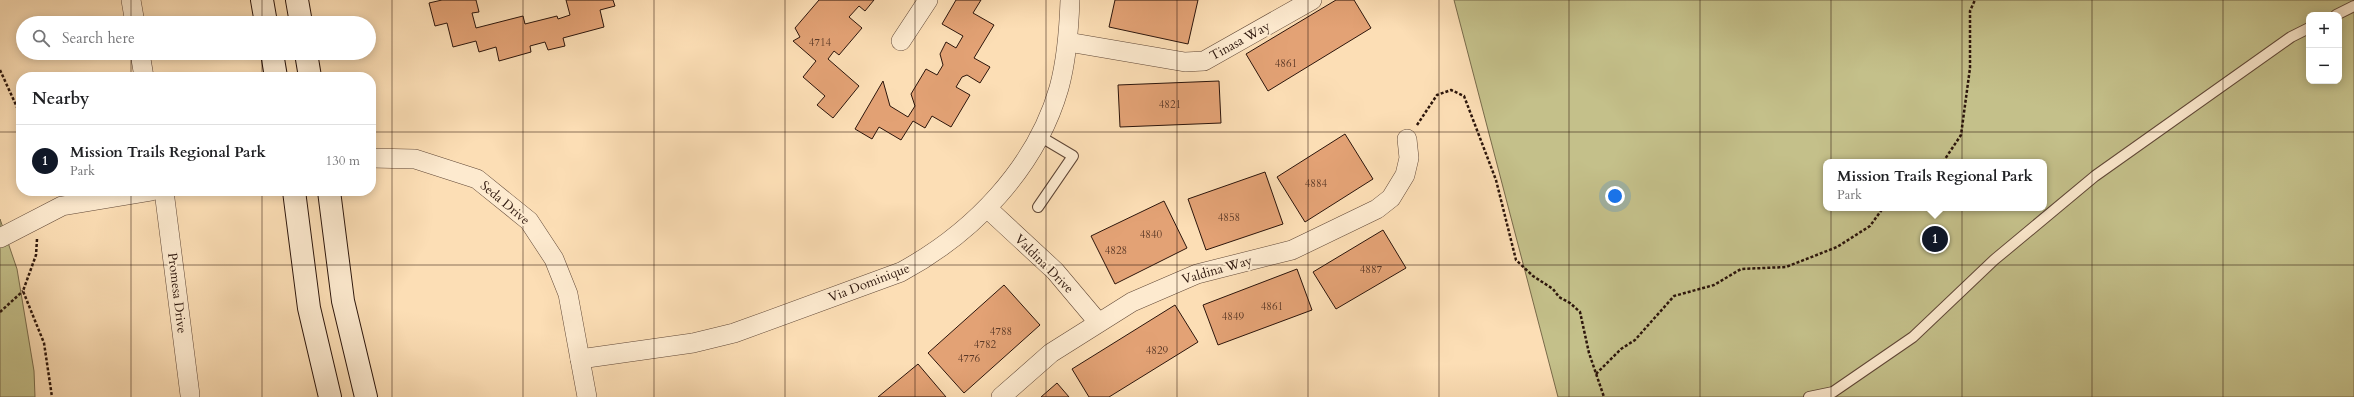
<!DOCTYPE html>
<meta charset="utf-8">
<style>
body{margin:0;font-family:Cardo,serif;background:#f2f2f2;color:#202124}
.controls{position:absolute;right:12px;top:12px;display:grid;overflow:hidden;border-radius:8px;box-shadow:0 2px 10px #0003}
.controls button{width:36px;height:36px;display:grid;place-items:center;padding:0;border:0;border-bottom:1px solid #e0e0e0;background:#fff;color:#202124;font:20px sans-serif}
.you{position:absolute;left:1615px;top:196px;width:14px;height:14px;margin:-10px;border:3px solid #fff;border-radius:50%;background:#1a73e8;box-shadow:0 0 0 6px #1a73e833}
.badge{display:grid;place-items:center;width:26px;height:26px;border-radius:50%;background:#111827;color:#fff;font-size:13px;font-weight:700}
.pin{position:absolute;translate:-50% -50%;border:2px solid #fff;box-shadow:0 1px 4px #0006}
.popup{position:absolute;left:1823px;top:159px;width:224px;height:52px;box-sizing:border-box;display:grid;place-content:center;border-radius:8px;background:#fff;filter:drop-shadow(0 1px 3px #0005);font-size:13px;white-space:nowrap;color:#757577}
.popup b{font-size:15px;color:#202124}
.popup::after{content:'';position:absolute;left:50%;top:100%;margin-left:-8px;border:8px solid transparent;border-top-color:#fff}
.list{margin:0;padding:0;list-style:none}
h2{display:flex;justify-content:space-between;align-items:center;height:52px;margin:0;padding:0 16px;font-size:17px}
h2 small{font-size:13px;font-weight:400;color:#757577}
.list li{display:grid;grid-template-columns:26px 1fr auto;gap:12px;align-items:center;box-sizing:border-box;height:72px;padding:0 16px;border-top:1px solid #e0e0e0}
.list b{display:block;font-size:15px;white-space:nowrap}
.list p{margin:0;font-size:13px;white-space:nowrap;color:#757577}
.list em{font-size:13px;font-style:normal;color:#757577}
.icon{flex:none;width:22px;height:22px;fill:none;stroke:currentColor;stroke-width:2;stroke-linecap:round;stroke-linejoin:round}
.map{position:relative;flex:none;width:2354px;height:397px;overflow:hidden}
.search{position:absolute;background:#fff;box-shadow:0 2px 10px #0003;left:16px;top:16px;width:360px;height:44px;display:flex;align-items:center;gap:10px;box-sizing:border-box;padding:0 14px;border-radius:22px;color:#757577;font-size:15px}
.panel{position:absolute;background:#fff;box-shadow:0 2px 10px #0003;left:16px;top:72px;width:360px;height:124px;border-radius:16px}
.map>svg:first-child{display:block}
</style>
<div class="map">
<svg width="2354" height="397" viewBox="0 0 2354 397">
<rect width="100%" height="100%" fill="#fcdeb5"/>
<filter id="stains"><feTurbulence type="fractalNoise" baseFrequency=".005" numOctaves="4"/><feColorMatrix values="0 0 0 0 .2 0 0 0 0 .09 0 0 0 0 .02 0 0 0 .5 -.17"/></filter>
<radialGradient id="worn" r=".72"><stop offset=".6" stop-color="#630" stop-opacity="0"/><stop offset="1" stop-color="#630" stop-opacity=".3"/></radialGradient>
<!-- green -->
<g fill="#c4c08a" stroke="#786a4a" fill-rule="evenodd">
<path d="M1454 0H2354V397H1558ZM2309 15H2339V81H2309ZM1826 162H2044V208H1826Z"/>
<polygon points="0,219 17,269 34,371 35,397 0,397"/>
</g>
<!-- building -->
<g fill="#e3a275" stroke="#2c150b">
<polygon points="442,0 476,0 479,12 472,13 476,28 523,16 525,24 557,16 558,19 570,15 566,0 613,0 615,6 600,10 604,27 563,38 565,46 548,50 545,42 530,46 531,52 499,61 496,47 479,52 476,41 453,47 447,23 435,26 429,3"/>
<polygon points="819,0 874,0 865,11 859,6 849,17 862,28 839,55 834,51 828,59 859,86 833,118 817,105 825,96 803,77 816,61 793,41 800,37 795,28"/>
<polygon points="956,0 981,0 973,13 994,25 974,58 990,67 980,83 967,75 962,77 956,87 970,95 951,127 932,116 925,128 913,121 901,140 879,127 872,139 855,129 883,81 890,106 908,117 915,106 911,94 926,69 937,75 943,65 940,54 946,42 956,48 963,36 942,24"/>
<polygon points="1115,0 1198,0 1188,44 1109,27"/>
<polygon points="1336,0 1354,0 1371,28 1268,91 1246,54"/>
<polygon points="1219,81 1221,123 1120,127 1118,85"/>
<polygon points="1345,134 1373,179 1305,222 1277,177"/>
<polygon points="1265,172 1283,224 1206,250 1188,199"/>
<polygon points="1164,201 1187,248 1115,284 1091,236"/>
<polygon points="1383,230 1406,268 1336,309 1313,272"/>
<polygon points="1297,269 1312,310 1218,345 1203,305"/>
<polygon points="1004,285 1040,325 964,393 928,353"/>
<polygon points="1175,305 1198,342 1109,397 1089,397 1072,369"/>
<polygon points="918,364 946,397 878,397"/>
<polygon points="1057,383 1069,397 1041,397"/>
</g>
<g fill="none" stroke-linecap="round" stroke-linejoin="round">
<defs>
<g id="lane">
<polyline points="2336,15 2354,6"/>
<polyline points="1038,207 1073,156 1041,137"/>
<polyline points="1809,397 1833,392 1913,337 1994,260 2095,176 2291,37 2309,28"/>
</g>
<g id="street">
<polyline points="131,0 135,23"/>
<polyline points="901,41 928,0"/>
<polyline points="1068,42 1185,62 1204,61 1312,0"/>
<polyline points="140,53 144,77"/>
<polyline points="371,158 415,159 477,179 529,221 554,259 568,294 587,397"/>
<polyline points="164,191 190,395"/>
<polyline points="987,208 1055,271 1098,322"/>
<polyline points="0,238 62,206 152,191"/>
<path d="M580 359 693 343 734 333 901 272C973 233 1036 168 1059 88 1067 59 1069 29 1070 0"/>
<polyline points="1001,397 1051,353 1132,302 1197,274 1292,250 1377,209 1391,198 1405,175 1409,158 1407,139"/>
</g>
<g id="secondary">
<polyline points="262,0 266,23"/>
<polyline points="297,0 301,23"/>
<polyline points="272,53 276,77"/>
<polyline points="306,53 310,77"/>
<polyline points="294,191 309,308 330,397"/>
<polyline points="329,191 343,301 366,397"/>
</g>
</defs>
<!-- lane casing -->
<use href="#lane" stroke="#604736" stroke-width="12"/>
<!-- street casing -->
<use href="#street" stroke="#604736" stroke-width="20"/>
<!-- secondary casing -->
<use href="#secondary" stroke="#2c150b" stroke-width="24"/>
<!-- path -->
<g stroke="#2c150b" stroke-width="2.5" stroke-dasharray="3 2" stroke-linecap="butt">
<polyline points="0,70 21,116"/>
<polyline points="1417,125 1437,95 1451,90 1464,96 1496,180 1516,260 1533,276 1553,289 1559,297 1570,303 1580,312 1589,353 1604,397"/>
<polyline points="1943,162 1961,135 1970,68 1970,11 1975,0"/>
<polyline points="37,239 36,255 23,291 44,343 52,397"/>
<polyline points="0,312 23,291"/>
<polyline points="1596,374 1621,349 1635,340 1674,296 1714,285 1741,269 1786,267 1837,247 1870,226 1883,208"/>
</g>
<!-- lane -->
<use href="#lane" stroke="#fdeacf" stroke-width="10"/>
<!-- street -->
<use href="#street" stroke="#fdeacf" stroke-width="19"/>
<!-- secondary -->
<use href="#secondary" stroke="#fdeacf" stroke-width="22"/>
</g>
<!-- grid -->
<path fill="none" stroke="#2c150b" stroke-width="1" stroke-opacity="0.55" d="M131 0V23M262 0V23M392 0V397M523 0V397M654 0V397M785 0V397M915 0V397M1046 0V397M1177 0V397M1308 0V397M1439 0V397M1569 0V397M1700 0V397M1831 0V397M1962 0V397M2092 0V397M2223 0V397M131 53V77M262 53V77M0 132H21M371 132H2354M131 191V397M262 191V397M0 265H2354"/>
<g text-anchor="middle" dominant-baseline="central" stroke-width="4" stroke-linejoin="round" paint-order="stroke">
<!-- number labels -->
<g font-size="11" fill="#5a3826">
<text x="820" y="42">4714</text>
<text x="1286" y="63">4861</text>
<text x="1170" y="104">4821</text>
<text x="1316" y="183">4884</text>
<text x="1229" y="217">4858</text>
<text x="1151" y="234">4840</text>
<text x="1116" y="250">4828</text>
<text x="1371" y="269">4887</text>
<text x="1272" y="306">4861</text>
<text x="1233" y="316">4849</text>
<text x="1001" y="331">4788</text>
<text x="985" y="344">4782</text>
<text x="1157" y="350">4829</text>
<text x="969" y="358">4776</text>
</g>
<!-- street labels -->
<g font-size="13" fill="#2c150b" stroke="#fdeacf">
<text transform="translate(1240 41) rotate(-29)">Tinasa Way</text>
<text transform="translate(505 203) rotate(40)">Seda Drive</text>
<text transform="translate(1044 264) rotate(45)">Valdina Drive</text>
<text transform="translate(1217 270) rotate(-16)">Valdina Way</text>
<text transform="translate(869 283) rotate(-21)">Via Dominique</text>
<text transform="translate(177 293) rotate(83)">Promesa Drive</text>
</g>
</g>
<rect width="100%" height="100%" filter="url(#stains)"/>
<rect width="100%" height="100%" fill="url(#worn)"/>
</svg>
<div class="controls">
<button>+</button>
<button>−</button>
</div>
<div class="you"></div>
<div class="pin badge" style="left:1935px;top:239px">1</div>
<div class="popup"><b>Mission Trails Regional Park</b>Park</div>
<div class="search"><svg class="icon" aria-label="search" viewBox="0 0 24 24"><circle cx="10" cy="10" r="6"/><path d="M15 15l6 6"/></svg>Search here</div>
<section class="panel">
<h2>Nearby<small></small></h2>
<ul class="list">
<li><span class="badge">1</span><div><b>Mission Trails Regional Park</b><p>Park</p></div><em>130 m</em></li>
</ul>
</section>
</div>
